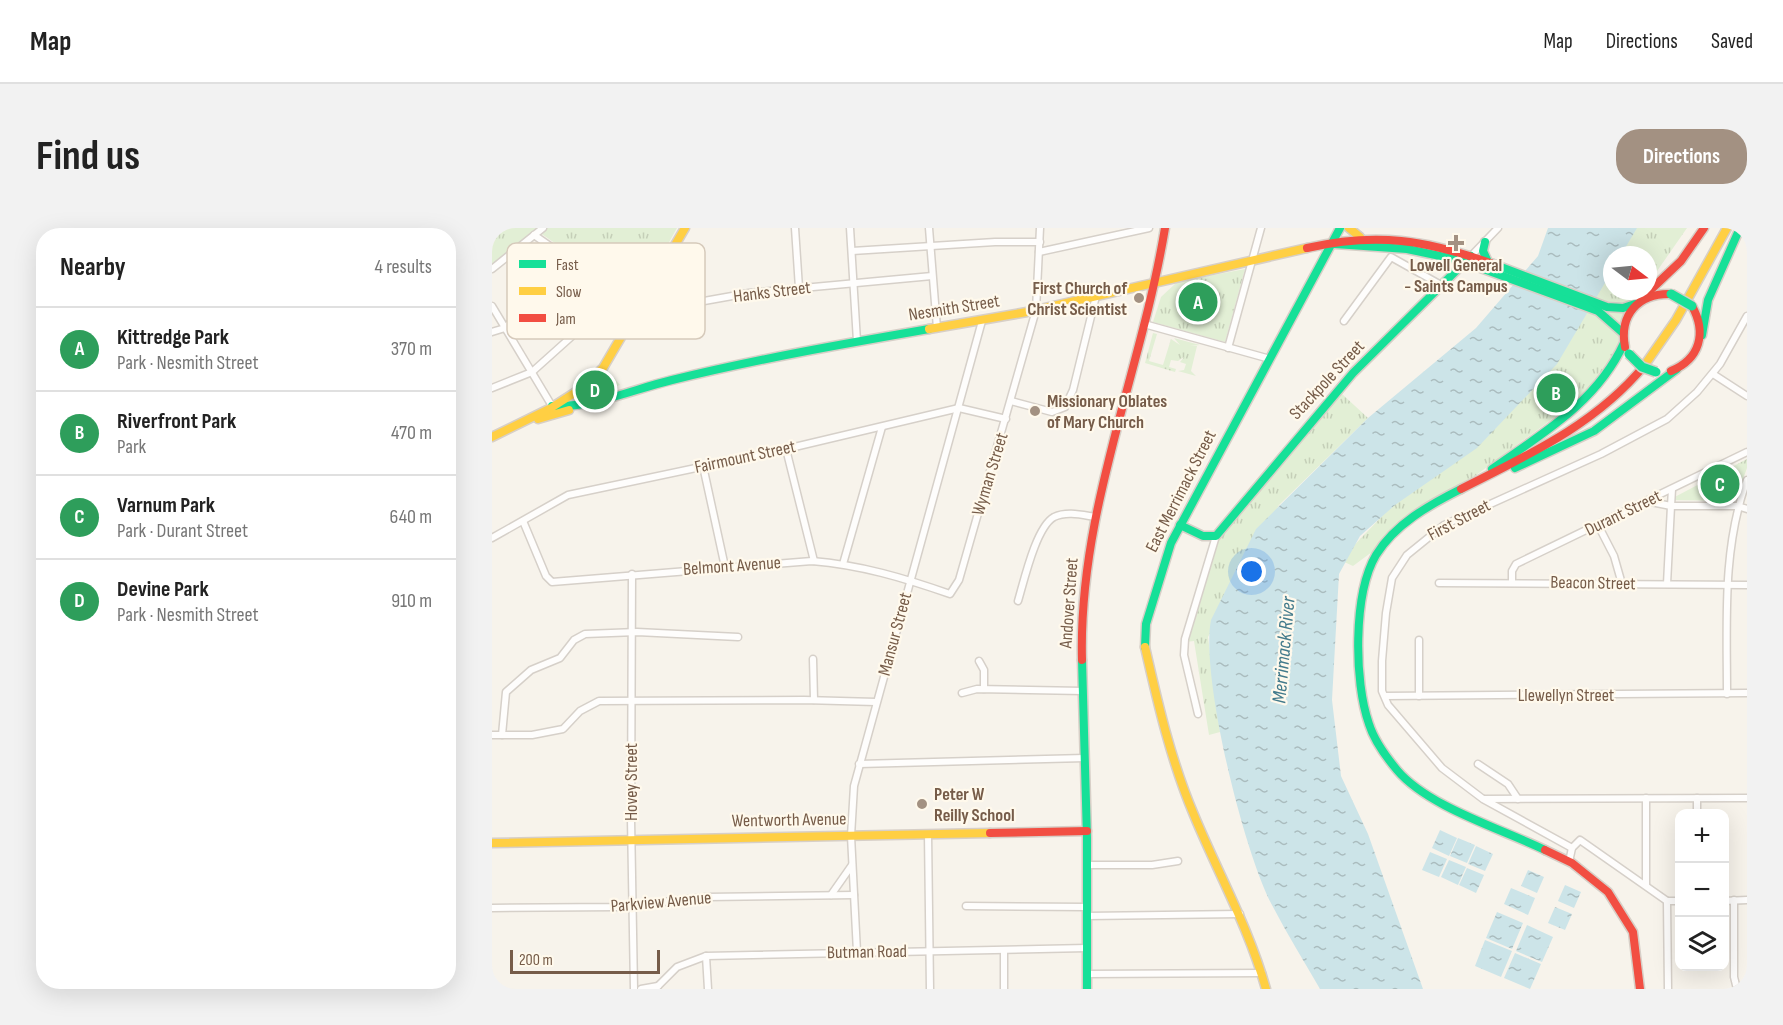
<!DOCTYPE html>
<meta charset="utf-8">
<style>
body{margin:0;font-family:"Sofia Sans Condensed",sans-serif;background:#f2f2f2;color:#222}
.controls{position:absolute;right:18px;bottom:18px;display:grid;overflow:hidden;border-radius:12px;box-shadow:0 6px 24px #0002}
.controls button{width:54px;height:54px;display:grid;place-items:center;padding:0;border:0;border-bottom:2px solid #e0e0e0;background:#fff;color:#222;font:30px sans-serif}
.compass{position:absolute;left:1111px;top:18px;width:54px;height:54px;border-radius:50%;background:#fff;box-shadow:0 6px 24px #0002;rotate:106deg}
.scale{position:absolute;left:18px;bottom:15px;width:150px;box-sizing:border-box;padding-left:6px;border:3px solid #765c49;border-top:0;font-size:16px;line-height:21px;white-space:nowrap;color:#765c49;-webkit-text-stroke:4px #fff9ec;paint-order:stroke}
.you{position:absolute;left:760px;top:344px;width:21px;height:21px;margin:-15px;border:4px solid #fff;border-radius:50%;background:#1a73e8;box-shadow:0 0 0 9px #1a73e833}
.badge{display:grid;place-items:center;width:39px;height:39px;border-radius:50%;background:#a39182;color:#fff;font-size:20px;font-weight:700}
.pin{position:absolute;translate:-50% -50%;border:3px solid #fff;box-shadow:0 2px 6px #0006}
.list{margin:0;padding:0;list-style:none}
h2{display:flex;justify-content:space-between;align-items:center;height:78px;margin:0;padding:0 24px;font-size:26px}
h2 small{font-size:20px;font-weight:400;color:#767676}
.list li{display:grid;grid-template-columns:39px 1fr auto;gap:18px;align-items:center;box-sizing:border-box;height:84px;padding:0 24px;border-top:2px solid #e0e0e0}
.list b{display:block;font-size:22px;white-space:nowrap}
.list p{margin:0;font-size:20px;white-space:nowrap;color:#767676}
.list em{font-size:20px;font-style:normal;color:#767676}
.icon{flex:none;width:33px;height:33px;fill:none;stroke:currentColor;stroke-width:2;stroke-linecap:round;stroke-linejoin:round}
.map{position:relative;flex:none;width:1255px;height:761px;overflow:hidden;border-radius:24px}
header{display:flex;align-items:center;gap:36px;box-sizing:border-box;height:84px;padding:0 30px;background:#fff;border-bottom:2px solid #e0e0e0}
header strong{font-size:28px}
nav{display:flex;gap:33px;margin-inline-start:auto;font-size:21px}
.intro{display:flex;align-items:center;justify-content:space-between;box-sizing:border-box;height:144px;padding:0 36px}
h1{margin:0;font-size:42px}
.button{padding:15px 27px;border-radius:24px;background:#a39182;color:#fff;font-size:21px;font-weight:700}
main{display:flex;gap:36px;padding:0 36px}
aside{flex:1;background:#fff;border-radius:24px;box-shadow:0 6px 24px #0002}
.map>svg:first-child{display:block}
</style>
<header>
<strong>Map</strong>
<nav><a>Map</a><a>Directions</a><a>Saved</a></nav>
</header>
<div class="intro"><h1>Find us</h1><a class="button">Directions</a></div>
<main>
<aside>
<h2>Nearby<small>4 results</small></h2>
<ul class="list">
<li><span class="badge" style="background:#2e9e5b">A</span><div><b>Kittredge Park</b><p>Park · Nesmith Street</p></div><em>370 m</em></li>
<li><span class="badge" style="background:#2e9e5b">B</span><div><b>Riverfront Park</b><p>Park</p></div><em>470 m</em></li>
<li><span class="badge" style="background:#2e9e5b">C</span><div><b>Varnum Park</b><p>Park · Durant Street</p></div><em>640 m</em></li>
<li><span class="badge" style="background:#2e9e5b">D</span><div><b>Devine Park</b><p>Park · Nesmith Street</p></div><em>910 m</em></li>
</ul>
</aside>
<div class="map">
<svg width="1255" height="761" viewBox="0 0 1255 761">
<defs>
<pattern id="grass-tufts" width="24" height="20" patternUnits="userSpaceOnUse" patternTransform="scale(1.5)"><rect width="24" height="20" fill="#e2efd5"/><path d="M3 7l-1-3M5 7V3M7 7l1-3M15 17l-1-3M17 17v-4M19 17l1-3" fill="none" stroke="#c5cfb8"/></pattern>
<pattern id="water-ripples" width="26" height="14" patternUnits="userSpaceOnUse" patternTransform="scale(1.5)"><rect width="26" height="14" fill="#cce4e8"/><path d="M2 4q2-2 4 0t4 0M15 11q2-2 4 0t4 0" fill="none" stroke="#aabcbe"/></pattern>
</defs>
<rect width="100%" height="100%" fill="#f7f3eb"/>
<!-- grass -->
<g fill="url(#grass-tufts)">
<polygon points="0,0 185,0 146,70 143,71 44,2 0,36"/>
<polygon points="1134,0 1195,0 1156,56 1156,27 1120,27 1120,63 1151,63 1125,99 1127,117 1109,155 861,338 848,332 896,282"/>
<polygon points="753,41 733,114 661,94 669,69 685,54"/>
<polygon points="661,105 665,106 657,133 671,137 679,111 688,117 682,110 708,117 698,118 705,118 699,143 704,148 686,143 692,142 694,136 688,134 692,129 686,133 679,132 677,139 684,141 683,144 653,135"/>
<polygon points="118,145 128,157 77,174"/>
<polygon points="849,165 876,190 787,277 716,409 728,504 717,507 702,413 694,414 725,314"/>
<polygon points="1255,231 1255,240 1243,273 1177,272"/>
</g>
<!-- water -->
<g fill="url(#water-ripples)">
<path d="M1056 0H1145L1129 27H1120V43L1065 136 985 220 903 277 868 308 847 346 840 472 849 548 876 606 931 761H828C812 733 795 706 780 677 752 625 708 448 719 392L764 301 876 190 984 100 1046 28Z"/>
<polygon points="948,602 965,610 957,628 940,620"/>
<polygon points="966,610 983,617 975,635 958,628"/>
<polygon points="984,618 1001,626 993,643 976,636"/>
<polygon points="938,624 955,631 947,649 930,642"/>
<polygon points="957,632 974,639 966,657 949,649"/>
<polygon points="975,640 992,647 984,665 967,657"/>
<polygon points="1036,642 1052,649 1045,665 1029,658"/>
<polygon points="1073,657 1089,664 1082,680 1066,673"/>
<polygon points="1019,660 1043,670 1036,687 1012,676"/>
<polygon points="1063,679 1080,686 1073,702 1056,695"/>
<polygon points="1005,684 1031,695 1020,721 994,710"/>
<polygon points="1035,697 1061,709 1050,734 1024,723"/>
<polygon points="993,712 1020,723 1009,749 983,738"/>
<polygon points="1023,725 1049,736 1038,761 1012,750"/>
</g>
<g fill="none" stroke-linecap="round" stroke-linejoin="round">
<defs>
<g id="street">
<polyline points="303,0 307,60"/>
<polyline points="358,0 365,113"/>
<polyline points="437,0 445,100"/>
<polyline points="42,7 147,80 156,83 257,65 440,48"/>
<polyline points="360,23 503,14 548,14"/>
<polyline points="547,24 657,0"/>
<polyline points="979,28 1006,0"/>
<polyline points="0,41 51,0"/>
<polyline points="0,78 60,178"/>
<polyline points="852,93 899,29 949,57"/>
<polyline points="652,96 778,131"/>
<polyline points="0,104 13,100 82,34"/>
<polyline points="736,120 769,0"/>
<polyline points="1221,146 1255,168"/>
<polyline points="0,160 40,144 127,66"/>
<polyline points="519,173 560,184 573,179 581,162 604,68"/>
<polyline points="294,221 322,333"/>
<polyline points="211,238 233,339"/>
<polyline points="1180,261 1179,278 1245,278 1255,281"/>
<polyline points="1154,273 1179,278 1175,356"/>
<path d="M31 293 54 348 60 354 320 333C369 337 412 350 458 366L467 352 544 82 548 0"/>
<polyline points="1106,297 1122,328 1130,356"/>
<polyline points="0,310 76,267 294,221 467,180 514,191"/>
<polyline points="351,336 390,199"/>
<polyline points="140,346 139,591 142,761"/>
<polyline points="947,355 1255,357"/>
<polyline points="1020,355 1020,343 1024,336 1255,224"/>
<path d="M526 373C532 353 544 299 562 289 575 283 590 287 603 289"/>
<polyline points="927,412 927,468"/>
<polyline points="321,431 322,472"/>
<polyline points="487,433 492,442 492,461"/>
<polyline points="470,465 485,461 591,463"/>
<path d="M1235 466C1235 394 1230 320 1255 252"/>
<polyline points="893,468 1255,465"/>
<polyline points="706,486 692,427 693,411 724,308"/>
<polyline points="0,507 40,507 71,501 88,483 107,473 312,472 384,474"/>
<polyline points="10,507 14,464 39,442 68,430 82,412 93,406 145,404 246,409"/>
<polyline points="367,536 593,530"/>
<polyline points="986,536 1016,556 1026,571"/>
<polyline points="1154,570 1154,657"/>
<polyline points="992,571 1255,570"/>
<polyline points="1205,586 1205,570"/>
<polyline points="436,606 438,761"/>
<polyline points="1080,620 991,571 950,540 896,477 890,463 890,433 894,385 900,350 915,327 952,297 1109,226 1175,191 1205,164 1228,136 1255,88"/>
<polyline points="1077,634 1080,620 1088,612 1175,673 1176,761"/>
<polyline points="595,637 660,637 686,633"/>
<polyline points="339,667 360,637"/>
<polyline points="1242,672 1242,749 1245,761"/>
<polyline points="1175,673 1188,673"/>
<polyline points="1232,673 1255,672"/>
<polyline points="474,678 595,679"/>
<polyline points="0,680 126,679 215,669 362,667"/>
<polyline points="595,688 748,686"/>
<polyline points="365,724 359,608 362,558 490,93"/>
<polyline points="214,728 216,761"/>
<polyline points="595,746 770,745"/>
<polyline points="149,761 166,758"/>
<polyline points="163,761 185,739 214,728 595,720"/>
<polyline points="512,761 512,723"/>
</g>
<g id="fast">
<polyline points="993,14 991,23 996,34"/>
<polyline points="843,16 915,21 967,32 1106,83 1131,105"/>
<polyline points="1001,36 1115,79 1131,80 1143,76"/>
<polyline points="1210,107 1216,72 1248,0"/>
<path d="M60 178C100 180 142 161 180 152 265 131 351 116 437 101"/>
<polyline points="1023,240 1102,203 1185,141"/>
<path d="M1000 241C1051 205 1105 174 1132 115"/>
<path d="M969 261C937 277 903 296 884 327 861 366 862 454 877 496 882 512 895 530 905 542 936 579 1010 601 1053 622"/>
<polyline points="688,297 711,308 724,308 861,145 979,28"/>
<polyline points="653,419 654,396 679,315 848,0"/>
<polyline points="590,432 595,610 595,761"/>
</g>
<g id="slow">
<polyline points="857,0 868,9"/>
<polyline points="437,101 535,84 815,20"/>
<polyline points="1152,138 1184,92 1235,0"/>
<polyline points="46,191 77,182"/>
<polyline points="0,209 59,180 87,162 111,140 193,0"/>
<path d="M653 419C666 476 679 533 702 587 726 645 757 700 774 761"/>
<polyline points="0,615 498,605"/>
</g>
<g id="jam">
<path d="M815 20C885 4 934 12 1001 36"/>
<polyline points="1150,70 1189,33 1212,0"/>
<path d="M1133 119C1127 87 1146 65 1179 66"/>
<path d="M1179 143C1208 131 1215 105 1200 78"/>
<path d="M969 261C1036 227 1103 197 1152 138"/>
<path d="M590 432C586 284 649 145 673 0"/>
<polyline points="498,605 595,603"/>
<polyline points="1053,622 1080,635 1116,664 1141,704 1148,761"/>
</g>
</defs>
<!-- street casing -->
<use href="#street" stroke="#d6d0c9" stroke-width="9"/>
<!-- fast casing -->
<use href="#fast" stroke="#d7cfc7" stroke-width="11"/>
<!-- slow casing -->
<use href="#slow" stroke="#d7cfc7" stroke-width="11"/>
<!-- jam casing -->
<use href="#jam" stroke="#d7cfc7" stroke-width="11"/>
<!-- street -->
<use href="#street" stroke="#fefdfc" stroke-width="6"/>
<!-- fast -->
<use href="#fast" stroke="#16e098" stroke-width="8"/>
<!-- slow -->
<use href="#slow" stroke="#ffcf43" stroke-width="8"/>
<!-- jam -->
<use href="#jam" stroke="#f24e42" stroke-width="8"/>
<defs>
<g id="fast-bridge">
<polyline points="1179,66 1200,78"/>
<polyline points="1137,126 1150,139 1164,144"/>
</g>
</defs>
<!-- fast-bridge casing -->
<use href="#fast-bridge" stroke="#d6cec6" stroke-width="12" stroke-linecap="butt"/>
<!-- fast-bridge -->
<use href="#fast-bridge" stroke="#16e098" stroke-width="9"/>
</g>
<!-- markers -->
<g fill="#a39182" stroke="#fff9ec" stroke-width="2">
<path d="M961 6h6v6h6v6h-6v6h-6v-6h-6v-6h6z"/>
<circle cx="647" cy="70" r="6"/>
<circle cx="543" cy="183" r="6"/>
<circle cx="430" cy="576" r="6"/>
</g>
<g text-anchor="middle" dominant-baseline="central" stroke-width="4.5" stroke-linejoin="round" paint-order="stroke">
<!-- poi labels -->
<g font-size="18" font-weight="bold" fill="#765c49" stroke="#fff9ec" text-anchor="start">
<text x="964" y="37" text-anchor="middle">Lowell General<tspan x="964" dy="21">- Saints Campus</tspan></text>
<text x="635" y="60" text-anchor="end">First Church of<tspan x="635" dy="21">Christ Scientist</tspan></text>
<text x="555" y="173">Missionary Oblates<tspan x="555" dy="21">of Mary Church</tspan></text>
<text x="442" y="566">Peter W<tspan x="442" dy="21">Reilly School</tspan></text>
</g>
<!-- street labels -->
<g font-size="18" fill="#765c49" stroke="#fff9ec">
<text transform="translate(280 64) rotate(-7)">Hanks Street</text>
<text transform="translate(462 80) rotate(-9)">Nesmith Street</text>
<text transform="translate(835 152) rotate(-47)">Stackpole Street</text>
<text transform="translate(253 229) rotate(-12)">Fairmount Street</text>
<text transform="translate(498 246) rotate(-73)">Wyman Street</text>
<text transform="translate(689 263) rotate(-63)">East Merrimack Street</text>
<text transform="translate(1131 285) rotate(-26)">Durant Street</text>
<text transform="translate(967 292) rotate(-28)">First Street</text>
<text transform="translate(240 338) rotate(-4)">Belmont Avenue</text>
<text transform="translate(1101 355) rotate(1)">Beacon Street</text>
<text transform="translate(577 375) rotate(-86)">Andover Street</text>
<text transform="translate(403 406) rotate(-75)">Mansur Street</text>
<text x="1074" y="467">Llewellyn Street</text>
<text transform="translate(139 554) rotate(-90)">Hovey Street</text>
<text transform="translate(297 592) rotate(-1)">Wentworth Avenue</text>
<text transform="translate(169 674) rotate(-5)">Parkview Avenue</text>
<text transform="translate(375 724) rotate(-1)">Butman Road</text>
</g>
<!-- water labels -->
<g font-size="20" font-style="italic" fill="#427a8b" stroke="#fff9ec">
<text transform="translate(792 422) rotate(-85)">Merrimack River</text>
</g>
</g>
<!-- legend -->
<rect x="15" y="15" width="198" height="96" rx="9" fill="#fff9ec" stroke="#d6cabb" stroke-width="1.5"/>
<rect x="27" y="32" width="27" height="8" fill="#16e098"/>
<rect x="27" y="59" width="27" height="8" fill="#ffcf43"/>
<rect x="27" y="86" width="27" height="8" fill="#f24e42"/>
<g font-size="16" fill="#765c49">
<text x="64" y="42">Fast</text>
<text x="64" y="69">Slow</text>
<text x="64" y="96">Jam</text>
</g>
</svg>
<div class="controls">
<button>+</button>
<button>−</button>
<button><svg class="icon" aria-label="layers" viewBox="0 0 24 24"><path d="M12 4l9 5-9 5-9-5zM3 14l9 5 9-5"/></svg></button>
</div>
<svg class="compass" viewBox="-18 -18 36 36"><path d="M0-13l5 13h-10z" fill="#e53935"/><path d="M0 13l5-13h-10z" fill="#767676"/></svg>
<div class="scale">200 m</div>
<div class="you"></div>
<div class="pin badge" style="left:706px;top:74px;background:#2e9e5b">A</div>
<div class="pin badge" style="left:1064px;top:165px;background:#2e9e5b">B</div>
<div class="pin badge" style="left:1228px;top:256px;background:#2e9e5b">C</div>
<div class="pin badge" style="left:103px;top:162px;background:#2e9e5b">D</div>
</div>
</main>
